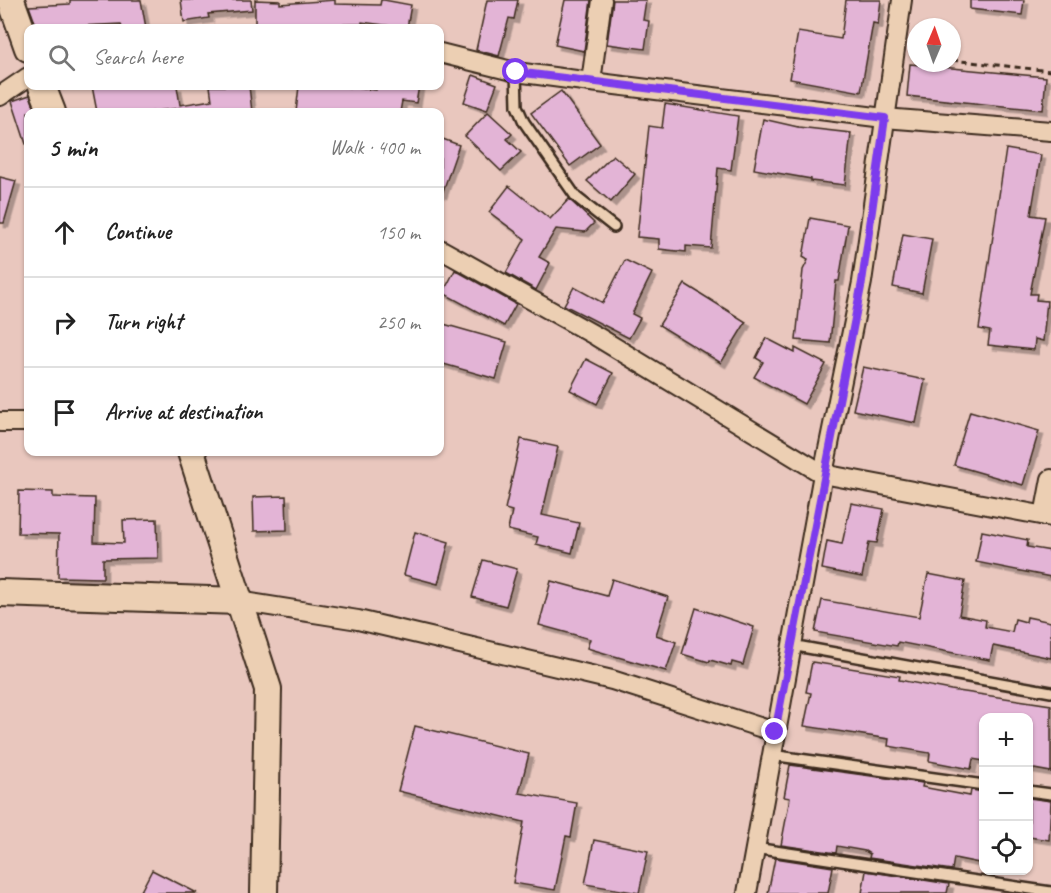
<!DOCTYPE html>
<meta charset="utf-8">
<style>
body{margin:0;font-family:Caveat,sans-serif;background:#f6f6f6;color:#222}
.controls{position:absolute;right:18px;bottom:18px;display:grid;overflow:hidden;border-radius:12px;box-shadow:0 2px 4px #0004}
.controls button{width:54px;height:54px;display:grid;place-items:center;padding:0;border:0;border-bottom:2px solid #e0e0e0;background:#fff;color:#222;font:30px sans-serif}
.compass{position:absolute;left:907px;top:18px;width:54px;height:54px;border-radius:50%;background:#fff;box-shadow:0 2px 4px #0004;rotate:2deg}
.stop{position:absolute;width:18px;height:18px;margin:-14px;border:4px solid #7c3aed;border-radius:50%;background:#fff}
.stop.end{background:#7c3aed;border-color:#fff;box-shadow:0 2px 6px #0008}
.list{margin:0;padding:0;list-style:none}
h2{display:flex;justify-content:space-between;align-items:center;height:78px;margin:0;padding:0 24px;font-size:26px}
h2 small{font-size:20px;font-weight:400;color:#767676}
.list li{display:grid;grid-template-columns:39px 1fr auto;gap:18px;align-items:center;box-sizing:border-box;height:90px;padding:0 24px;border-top:2px solid #e0e0e0}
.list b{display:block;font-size:22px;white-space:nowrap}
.list em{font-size:20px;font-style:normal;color:#767676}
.icon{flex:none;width:33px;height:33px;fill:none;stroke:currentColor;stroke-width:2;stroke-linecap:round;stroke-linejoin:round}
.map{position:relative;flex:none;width:1051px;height:893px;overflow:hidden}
.search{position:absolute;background:#fff;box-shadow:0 2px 4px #0004;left:24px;top:24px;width:420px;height:66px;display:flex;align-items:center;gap:15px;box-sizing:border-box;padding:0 21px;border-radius:12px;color:#767676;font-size:22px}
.panel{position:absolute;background:#fff;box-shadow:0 2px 4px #0004;left:24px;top:108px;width:420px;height:348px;border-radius:12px}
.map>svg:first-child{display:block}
</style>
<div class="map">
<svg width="1051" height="893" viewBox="0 0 1051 893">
<defs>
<filter id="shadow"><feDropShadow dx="4.5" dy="4.5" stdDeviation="0" flood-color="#0004"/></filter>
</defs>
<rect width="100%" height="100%" fill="#e9c7be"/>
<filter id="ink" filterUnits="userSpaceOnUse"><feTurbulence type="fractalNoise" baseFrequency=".0167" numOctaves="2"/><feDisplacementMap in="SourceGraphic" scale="12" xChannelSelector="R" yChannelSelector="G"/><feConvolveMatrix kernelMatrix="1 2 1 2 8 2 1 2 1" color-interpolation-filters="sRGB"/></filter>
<g filter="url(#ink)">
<!-- building -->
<g fill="#e3b4d6" stroke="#3b2a1e" stroke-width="1.5" filter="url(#shadow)">
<polygon points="70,0 141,0 146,28 122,28 121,24 37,28 29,6 70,4"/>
<polygon points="181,0 251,0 252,10 208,14 209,18 184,22"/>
<polygon points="255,0 280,1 280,4 335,0 335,4 380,5 381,0 384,0 411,5 407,28 362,22 362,24 282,26 255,24"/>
<polygon points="487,0 518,0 514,19 509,18 499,56 476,50"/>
<polygon points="565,0 591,0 584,51 555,45"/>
<polygon points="613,0 646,0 643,20 649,21 645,49 607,44"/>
<polygon points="846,0 881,0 878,24 873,23 861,92 790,79 798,32 841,39"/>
<polygon points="970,0 1024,0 1022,15 970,9"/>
<polygon points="910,64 1046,77 1043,110 907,96"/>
<polygon points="473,75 497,84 487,110 464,102"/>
<polygon points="92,86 177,86 180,105 212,100 210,86 249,86 252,112 180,112 180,108 149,112 97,112"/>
<polygon points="299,86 333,86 376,90 376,86 419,86 416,103 402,101 400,112 296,112"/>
<polygon points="561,91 600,144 570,166 531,113"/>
<polygon points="30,95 36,112 28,112 28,144 26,144 12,101"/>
<polygon points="665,104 738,116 731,170 718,168 711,248 686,246 686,252 659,249 659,239 637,237 649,126 662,128"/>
<polygon points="488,112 512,134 507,139 521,152 501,171 465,136"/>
<polygon points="763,119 798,127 851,133 845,185 811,181 811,179 754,169"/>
<polygon points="440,138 459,145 442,194 440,193"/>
<polygon points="1006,149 1041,155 1031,215 1045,217 1030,294 1037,294 1036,300 1047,301 1043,341 1035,339 1034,350 988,345 990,331 979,329"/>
<polygon points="613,155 635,174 611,202 587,181"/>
<polygon points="0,177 16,181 4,223 0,223"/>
<polygon points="509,186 550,219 569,199 594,223 585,232 556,229 539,257 550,263 536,290 506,273 525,239 489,212"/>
<polygon points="810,218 848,225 839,281 836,281 830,343 796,340 803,270 808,260 803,257"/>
<polygon points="903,234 932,239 922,293 893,287"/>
<polygon points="625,260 652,273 632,314 640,318 629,338 564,305 574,287 603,303"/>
<polygon points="455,270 516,304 504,326 443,293"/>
<polygon points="685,284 746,322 721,363 659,325"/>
<polygon points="440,323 507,342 496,379 440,363"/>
<polygon points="766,338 795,353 795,348 826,364 804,404 754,377 763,362 756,358"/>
<polygon points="586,359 613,373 597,404 570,390"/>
<polygon points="863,367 925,380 916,423 853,410"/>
<polygon points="970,411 1039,431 1023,485 954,465"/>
<polygon points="521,439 558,447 542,515 579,523 572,553 536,544 538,537 508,530 512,511 505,509"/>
<polygon points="19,491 53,492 53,497 95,498 94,542 124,543 123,520 157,519 158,558 103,559 103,578 58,577 59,534 18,533"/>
<polygon points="286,496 287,530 254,531 253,497"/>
<polygon points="851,503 884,509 877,543 869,542 862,577 822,569 827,541 842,544"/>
<polygon points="982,531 1028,540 1027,547 1051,551 1051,577 976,562"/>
<polygon points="415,532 449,542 438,584 404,575"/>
<polygon points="483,560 517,569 506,606 472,597"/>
<polygon points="928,574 965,581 959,615 986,620 985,627 1012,632 1015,619 1026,622 1027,617 1051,622 1051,658 993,646 990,660 898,642 897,646 815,632 822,600 919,617"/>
<polygon points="612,579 668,597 656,635 676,642 666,671 587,648 590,639 539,625 551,581 607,596"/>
<polygon points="696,608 754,627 743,665 732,662 731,666 710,660 709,662 682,654"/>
<polygon points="812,662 900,676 899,680 951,690 1051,705 1051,772 1029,768 1029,717 984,717 984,761 973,759 971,769 929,761 930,753 888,746 889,739 804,726 811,693 806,692"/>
<polygon points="415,726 529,754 519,793 577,803 571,837 566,836 555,890 513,883 524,822 398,791"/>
<polygon points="790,765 923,783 922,787 970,796 971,790 984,792 984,864 954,858 952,870 869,858 870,854 865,851 837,846 836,853 781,845 790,798 784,797"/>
<polygon points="1029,798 1051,801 1049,840 1029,837"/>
<polygon points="594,840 648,851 639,893 585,884"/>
<polygon points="775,858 833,867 828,893 768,893"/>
<polygon points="152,870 197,893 140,893"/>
<polygon points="866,871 949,884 947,893 862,893"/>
</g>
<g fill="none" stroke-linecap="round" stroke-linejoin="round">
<defs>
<g id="lane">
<polyline points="516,72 517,106 524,122 576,197 614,227"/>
<polyline points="791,645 1051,692"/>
<polyline points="771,755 984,785"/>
<polyline points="1028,791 1051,794"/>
<polyline points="754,848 1051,892"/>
</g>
<g id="street">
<polyline points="440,53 516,72 591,82 884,118 1051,131"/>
<polyline points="591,82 602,0"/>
<polyline points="0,96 28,77"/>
<polyline points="440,249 596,336 823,474 1051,517"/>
<polyline points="0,422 28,422"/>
<polyline points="1044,516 1051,479"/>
<polyline points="239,601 358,620 612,680 775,732"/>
<polyline points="747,893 823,474 862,282 902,0"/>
</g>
<g id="secondary">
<polyline points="11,0 28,48"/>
<polyline points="42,86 52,112"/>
<polyline points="191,452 268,689 264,893"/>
<polyline points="0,593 239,601"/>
</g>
</defs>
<!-- lane casing -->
<use href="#lane" stroke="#3b2a1e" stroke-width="14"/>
<!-- street casing -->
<use href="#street" stroke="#3b2a1e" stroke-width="22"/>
<!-- secondary casing -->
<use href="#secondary" stroke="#3b2a1e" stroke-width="30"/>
<!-- path -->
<polyline stroke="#3b2a1e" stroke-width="3" stroke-dasharray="6 4.5" stroke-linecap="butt" points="952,60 1051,71"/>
<!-- lane -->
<use href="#lane" stroke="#eccfb3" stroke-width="9"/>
<!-- street -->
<use href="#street" stroke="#eccfb3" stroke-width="18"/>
<!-- secondary -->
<use href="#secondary" stroke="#eccfb3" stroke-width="26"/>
</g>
</g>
<g fill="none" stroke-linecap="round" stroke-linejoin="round" filter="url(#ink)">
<!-- route -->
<polyline stroke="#7c3aed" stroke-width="8" points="516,72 885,118 862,282 775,732"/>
</g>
</svg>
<div class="controls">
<button>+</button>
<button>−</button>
<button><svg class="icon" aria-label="locate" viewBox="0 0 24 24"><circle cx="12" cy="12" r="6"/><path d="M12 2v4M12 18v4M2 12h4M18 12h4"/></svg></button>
</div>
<svg class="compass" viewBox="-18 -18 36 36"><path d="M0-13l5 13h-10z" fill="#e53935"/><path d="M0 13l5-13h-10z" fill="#767676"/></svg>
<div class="stop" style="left:516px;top:72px"></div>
<div class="stop end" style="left:775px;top:732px"></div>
<div class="search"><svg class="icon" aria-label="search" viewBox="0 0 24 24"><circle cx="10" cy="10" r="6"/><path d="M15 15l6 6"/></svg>Search here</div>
<section class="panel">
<h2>5 min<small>Walk · 400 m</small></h2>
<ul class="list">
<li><svg class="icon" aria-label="ahead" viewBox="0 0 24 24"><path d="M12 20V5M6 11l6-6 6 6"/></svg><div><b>Continue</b></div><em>150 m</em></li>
<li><svg class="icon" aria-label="right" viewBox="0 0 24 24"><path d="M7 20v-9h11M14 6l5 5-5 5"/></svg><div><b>Turn right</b></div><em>250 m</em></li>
<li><svg class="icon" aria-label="arrive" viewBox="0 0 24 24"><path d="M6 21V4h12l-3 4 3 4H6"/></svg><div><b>Arrive at destination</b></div></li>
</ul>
</section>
</div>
